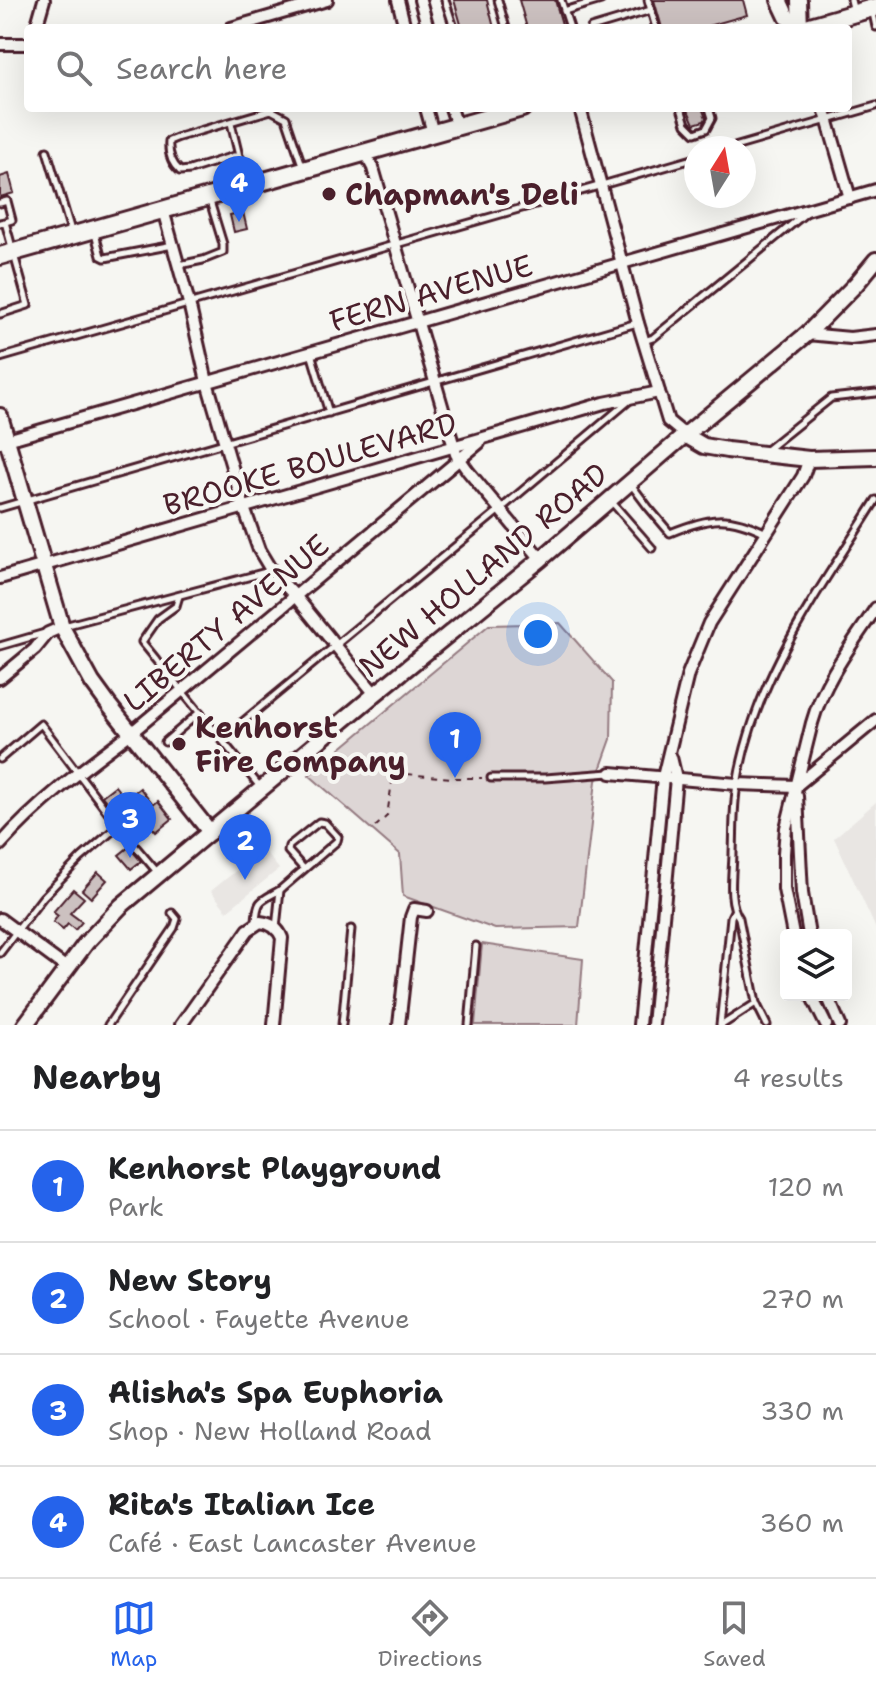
<!DOCTYPE html>
<meta charset="utf-8">
<style>
body{margin:0;font-family:"Shantell Sans",sans-serif;background:#f2f2f2;color:#202124}
.controls{position:absolute;right:24px;bottom:24px;display:grid;overflow:hidden;border-radius:8px;box-shadow:0 8px 32px #0002}
.controls button{width:72px;height:72px;display:grid;place-items:center;padding:0;border:0;border-bottom:2px solid #e0e0e0;background:#fff;color:#202124;font:40px sans-serif}
.compass{position:absolute;left:684px;top:136px;width:72px;height:72px;border-radius:50%;background:#fff;box-shadow:0 8px 32px #0002;rotate:11deg}
.you{position:absolute;left:538px;top:634px;width:28px;height:28px;margin:-20px;border:6px solid #fff;border-radius:50%;background:#1a73e8;box-shadow:0 0 0 12px #1a73e833}
.badge{display:grid;place-items:center;width:52px;height:52px;border-radius:50%;background:#2563eb;color:#fff;font-size:26px;font-weight:700}
.pin{position:absolute;translate:-50% -66px;filter:drop-shadow(0 2px 4px #0008)}
.pin::after{content:'';position:absolute;top:42px;width:28px;height:24px;background:inherit;clip-path:polygon(0 0,100% 0,50% 100%)}
.list{margin:0;padding:0;list-style:none}
h2{display:flex;justify-content:space-between;align-items:center;height:104px;margin:0;padding:0 32px;font-size:34px}
h2 small{font-size:26px;font-weight:400;color:#757577}
.list li{display:grid;grid-template-columns:52px 1fr auto;gap:24px;align-items:center;box-sizing:border-box;height:112px;padding:0 32px;border-top:2px solid #e0e0e0}
.list b{display:block;font-size:30px;white-space:nowrap}
.list p{margin:0;font-size:26px;white-space:nowrap;color:#757577}
.list em{font-size:26px;font-style:normal;color:#757577}
.icon{flex:none;width:44px;height:44px;fill:none;stroke:currentColor;stroke-width:2;stroke-linecap:round;stroke-linejoin:round}
.map{position:relative;flex:none;width:876px;height:1025px;overflow:hidden}
.search{position:absolute;background:#fff;box-shadow:0 8px 32px #0002;left:24px;right:24px;top:24px;height:88px;display:flex;align-items:center;gap:20px;box-sizing:border-box;padding:0 28px;border-radius:8px;color:#757577;font-size:30px}
.sheet{height:552px;background:#fff}
nav{display:flex;justify-content:space-around;align-items:center;box-sizing:border-box;height:112px;border-top:2px solid #e0e0e0;background:#fff;font-size:22px;color:#757577}
nav a{display:grid;justify-items:center;gap:4px}
nav .on{color:#2563eb}
.map>svg:first-child{display:block}
</style>
<div class="map">
<svg width="876" height="1025" viewBox="0 0 876 1025">
<rect width="100%" height="100%" fill="#f6f6f2"/>
<filter id="ink" filterUnits="userSpaceOnUse"><feTurbulence type="fractalNoise" baseFrequency=".0125" numOctaves="2"/><feDisplacementMap in="SourceGraphic" scale="16" xChannelSelector="R" yChannelSelector="G"/><feConvolveMatrix kernelMatrix="1 2 1 2 8 2 1 2 1" color-interpolation-filters="sRGB"/></filter>
<g filter="url(#ink)">
<!-- built -->
<g fill="#e9e6e3">
<polygon points="876,802 876,929 834,838"/>
<polygon points="263,849 279,869 227,911 211,891"/>
</g>
<!-- green -->
<g fill="#ddd6d5" stroke="#947a80" stroke-width="2">
<polygon points="560,623 612,682 611,739 596,781 579,927 495,929 403,896 400,854 309,775 489,625"/>
<polygon points="482,944 583,959 578,1025 475,1025"/>
</g>
<!-- building -->
<g fill="#ccc1c0" stroke="#4a1f2b" stroke-width="2">
<polygon points="454,0 487,0 494,28 462,28"/>
<polygon points="519,0 555,0 563,28 527,28"/>
<polygon points="654,0 743,0 747,15 701,28 662,28"/>
<polygon points="687,108 702,108 706,118 704,121 694,124"/>
<polygon points="9,174 14,193 0,197 0,177"/>
<polygon points="243,212 247,229 234,232 230,215"/>
<polygon points="115,786 126,800 114,811 102,796"/>
<polygon points="140,788 153,805 158,801 172,819 156,832 147,821 132,834 127,828 144,815 130,796"/>
<polygon points="129,847 141,861 131,869 119,855"/>
<polygon points="98,872 107,880 91,898 82,890"/>
<polygon points="73,889 84,898 70,913 82,922 75,930 68,924 63,930 53,922 58,916 53,912"/>
</g>
<g fill="none" stroke-linecap="round" stroke-linejoin="round">
<defs>
<g id="lane">
<polyline points="445,0 454,28"/>
<polyline points="498,0 506,28"/>
<polyline points="561,0 570,28"/>
<polyline points="648,0 656,28"/>
<polyline points="851,0 854,12"/>
<polyline points="564,11 601,0"/>
<polyline points="873,13 876,27"/>
<polyline points="591,28 651,10"/>
<polyline points="681,108 686,124 695,133 706,129 712,118 709,108"/>
<polyline points="231,123 239,156 242,161 249,183"/>
<polyline points="731,148 876,106"/>
<polyline points="47,151 72,234"/>
<path d="M239 156H234L190 170 180 171C172 164 168 153 169 141L179 137 271 110 286 118 302 165"/>
<polyline points="0,203 7,201 12,220 5,222"/>
<polyline points="0,223 5,222 28,305 0,314"/>
<polyline points="94,230 101,256 105,258 173,245"/>
<polyline points="179,265 203,260 223,252 223,244 209,198"/>
<polyline points="644,341 653,338 807,212"/>
<polyline points="311,353 329,413"/>
<polyline points="0,358 696,158"/>
<polyline points="765,451 831,398 876,393"/>
<path d="M630 483 648 507 670 533C709 517 728 514 766 533"/>
<polyline points="610,500 652,548"/>
<polyline points="0,508 637,323"/>
<polyline points="179,596 176,606 158,619 142,642 261,788"/>
<polyline points="64,626 270,571"/>
<polyline points="0,646 45,633"/>
<polyline points="222,739 503,507 630,400"/>
<polyline points="165,742 200,712"/>
<polyline points="0,759 41,724 118,826 158,873"/>
<polyline points="491,778 545,778 610,773"/>
<polyline points="280,890 337,841 338,837 325,823 319,822 289,846 288,851 304,869"/>
<path d="M256 922C257 899 261 901 280 890L276 928"/>
<polyline points="0,953 43,897 81,858 118,826"/>
<polyline points="108,1025 174,928 177,919 172,913"/>
<polyline points="342,1025 351,929"/>
<polyline points="469,1025 476,946"/>
<polyline points="720,1025 731,917 734,911"/>
<polyline points="722,1025 756,1003"/>
<path d="M767 1025 756 1003 739 918C727 901 733 872 733 852 734 830 733 807 737 785 754 677 820 590 876 500"/>
</g>
<g id="street">
<polyline points="398,0 405,28"/>
<polyline points="420,0 428,28"/>
<polyline points="36,28 44,0"/>
<polyline points="231,28 327,0"/>
<polyline points="0,44 28,44"/>
<polyline points="426,108 433,133"/>
<polyline points="451,108 457,126"/>
<polyline points="580,108 638,323 668,421 685,435"/>
<polyline points="824,108 850,198"/>
<polyline points="365,153 373,168 456,454 468,471 541,559"/>
<polyline points="163,210 189,303 207,382 244,508 259,550 271,570 296,597 375,694"/>
<polyline points="807,334 850,338 876,335"/>
<polyline points="0,442 876,190"/>
<polyline points="0,578 604,403 659,392"/>
<polyline points="0,678 35,649 48,633 62,627"/>
<polyline points="611,773 737,784 796,786"/>
<polyline points="796,786 876,720"/>
<polyline points="797,796 802,893 809,935"/>
<path d="M0 845C38 802 84 768 131 733L479 443"/>
<polyline points="0,919 68,969"/>
<path d="M793 935 784 889V853L786 828 812 723C824 680 852 644 876 608"/>
<polyline points="811,995 826,1025"/>
<polyline points="827,995 840,1025"/>
<path d="M181 1025 248 930 260 922C270 923 278 928 282 938L274 1025"/>
<polyline points="399,1025 411,917 414,909 427,911"/>
<polyline points="639,1025 663,777 688,674 709,623 803,476 809,459"/>
<polyline points="653,1025 676,778 671,757"/>
</g>
<g id="secondary">
<polyline points="779,0 787,17 799,28"/>
<polyline points="799,0 800,28"/>
<polyline points="0,416 62,627 92,682 108,704 210,832"/>
<polyline points="685,435 704,446 727,450 809,459 876,457"/>
<polyline points="25,1025 86,943 121,906 375,694 541,559 685,435 807,334 856,284 876,260"/>
</g>
<g id="primary">
<polyline points="803,28 876,7"/>
<polyline points="0,256 522,108"/>
</g>
</defs>
<!-- lane casing -->
<use href="#lane" stroke="#4a1f2b" stroke-width="11"/>
<!-- street casing -->
<use href="#street" stroke="#4a1f2b" stroke-width="16"/>
<!-- secondary casing -->
<use href="#secondary" stroke="#4a1f2b" stroke-width="20"/>
<!-- primary casing -->
<use href="#primary" stroke="#4a1f2b" stroke-width="22"/>
<!-- path -->
<polyline stroke="#4a1f2b" stroke-width="2" stroke-dasharray="6 6" stroke-linecap="butt" points="375,827 387,816 393,775 406,774 452,778 482,778"/>
<!-- lane -->
<use href="#lane" stroke="#f6f6f2" stroke-width="5"/>
<!-- street -->
<use href="#street" stroke="#f6f6f2" stroke-width="10"/>
<!-- secondary -->
<use href="#secondary" stroke="#f6f6f2" stroke-width="14"/>
<!-- primary -->
<use href="#primary" stroke="#f6f6f2" stroke-width="16"/>
</g>
</g>
<!-- markers -->
<g fill="#4a1f2b" stroke="#f6f6f2" stroke-width="3">
<circle cx="329" cy="194" r="8"/>
<circle cx="179" cy="744" r="8"/>
</g>
<g text-anchor="middle" dominant-baseline="central" stroke-width="8" stroke-linejoin="round" paint-order="stroke">
<!-- poi labels -->
<g font-size="30" font-weight="bold" fill="#4a1f2b" stroke="#f6f6f2" text-anchor="start">
<text x="345" y="194">Chapman's Deli</text>
<text x="195" y="727">Kenhorst<tspan x="195" dy="34">Fire Company</tspan></text>
</g>
<!-- street labels -->
<g font-size="30" fill="#4a1f2b" stroke="#f6f6f2">
<text transform="translate(431 293) rotate(-16)">FERN AVENUE</text>
<text transform="translate(310 464) rotate(-16)">BROOKE BOULEVARD</text>
<text transform="translate(483 570) rotate(-40)">NEW HOLLAND ROAD</text>
<text transform="translate(226 623) rotate(-40)">LIBERTY AVENUE</text>
</g>
</g>
</svg>
<div class="controls">
<button><svg class="icon" aria-label="layers" viewBox="0 0 24 24"><path d="M12 4l9 5-9 5-9-5zM3 14l9 5 9-5"/></svg></button>
</div>
<svg class="compass" viewBox="-18 -18 36 36"><path d="M0-13l5 13h-10z" fill="#e53935"/><path d="M0 13l5-13h-10z" fill="#757577"/></svg>
<div class="you"></div>
<div class="pin badge" style="left:455px;top:778px">1</div>
<div class="pin badge" style="left:245px;top:880px">2</div>
<div class="pin badge" style="left:130px;top:858px">3</div>
<div class="pin badge" style="left:239px;top:222px">4</div>
<div class="search"><svg class="icon" aria-label="search" viewBox="0 0 24 24"><circle cx="10" cy="10" r="6"/><path d="M15 15l6 6"/></svg>Search here</div>
</div>
<section class="sheet">
<h2>Nearby<small>4 results</small></h2>
<ul class="list">
<li><span class="badge">1</span><div><b>Kenhorst Playground</b><p>Park</p></div><em>120 m</em></li>
<li><span class="badge">2</span><div><b>New Story</b><p>School · Fayette Avenue</p></div><em>270 m</em></li>
<li><span class="badge">3</span><div><b>Alisha's Spa Euphoria</b><p>Shop · New Holland Road</p></div><em>330 m</em></li>
<li><span class="badge">4</span><div><b>Rita's Italian Ice</b><p>Café · East Lancaster Avenue</p></div><em>360 m</em></li>
</ul>
</section>
<nav>
<a class="on"><svg class="icon" aria-label="map" viewBox="0 0 24 24"><path d="M3 6l6-2 6 2 6-2v14l-6 2-6-2-6 2zM9 4v14M15 6v14"/></svg>Map</a>
<a><svg class="icon" aria-label="directions" viewBox="0 0 24 24"><path d="M12 3l9 9-9 9-9-9zM9 14v-3h6M13 9l2 2-2 2"/></svg>Directions</a>
<a><svg class="icon" aria-label="saved" viewBox="0 0 24 24"><path d="M7 4h10v16l-5-4-5 4z"/></svg>Saved</a>
</nav>
